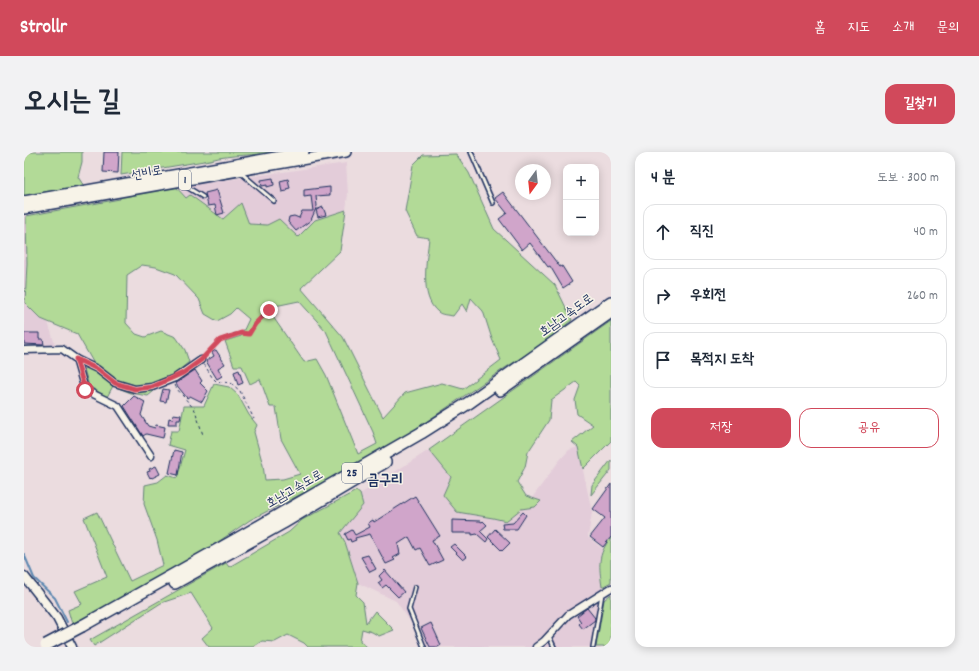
<!DOCTYPE html>
<html lang="ko">
<meta charset="utf-8">
<style>
body{margin:0;font-family:Dekko,"Poor Story",sans-serif;background:#f2f2f3;color:#1f2937}
.controls{position:absolute;right:12px;top:12px;display:grid;overflow:hidden;border-radius:8px;box-shadow:0 2px 10px #0003}
.controls button{width:36px;height:36px;display:grid;place-items:center;padding:0;border:0;border-bottom:1px solid #e0e1e3;background:#fff;color:#1f2937;font:20px sans-serif}
.compass{position:absolute;left:491px;top:12px;width:36px;height:36px;border-radius:50%;background:#fff;box-shadow:0 2px 10px #0003;rotate:195deg}
.stop{position:absolute;width:12px;height:12px;margin:-9px;border:3px solid #d1495b;border-radius:50%;background:#fff}
.stop.end{background:#d1495b;border-color:#fff;box-shadow:0 1px 4px #0008}
.list{margin:0;padding:0;list-style:none}
h2{display:flex;justify-content:space-between;align-items:center;height:52px;margin:0;padding:0 16px;font-size:17px}
h2 small{font-size:13px;font-weight:400;color:#747a83}
.list li{display:grid;grid-template-columns:26px 1fr auto;gap:12px;align-items:center;box-sizing:border-box;height:56px;margin:0 8px 8px;padding:0 8px;border:1px solid #e0e1e3;border-radius:12px}
.list b{display:block;font-size:15px;white-space:nowrap}
.list em{font-size:13px;font-style:normal;color:#747a83}
.actions{display:flex;gap:8px;padding:12px 16px}
.actions a{flex:1;padding:9px 0;border:1px solid #d1495b;border-radius:12px;text-align:center;font-size:14px;color:#d1495b}
.actions .main{background:#d1495b;color:#fff}
.icon{flex:none;width:22px;height:22px;fill:none;stroke:currentColor;stroke-width:2;stroke-linecap:round;stroke-linejoin:round}
.map{position:relative;flex:none;width:587px;height:495px;overflow:hidden;border-radius:12px}
header{display:flex;align-items:center;gap:24px;box-sizing:border-box;height:56px;padding:0 20px;background:#d1495b;color:#fff}
header strong{font-size:19px}
nav{display:flex;gap:22px;margin-inline-start:auto;font-size:14px}
.intro{display:flex;align-items:center;justify-content:space-between;box-sizing:border-box;height:96px;padding:0 24px}
h1{margin:0;font-size:28px}
.button{padding:10px 18px;border-radius:12px;background:#d1495b;color:#fff;font-size:14px;font-weight:700}
main{display:flex;gap:24px;padding:0 24px}
aside{flex:1;background:#fff;border-radius:12px;box-shadow:0 2px 10px #0003}
.map>svg:first-child{display:block}
</style>
<header>
<strong>Strollr</strong>
<nav><a>홈</a><a>지도</a><a>소개</a><a>문의</a></nav>
</header>
<div class="intro"><h1>오시는 길</h1><a class="button">길찾기</a></div>
<main>
<div class="map">
<svg width="587" height="495" viewBox="0 0 587 495">
<rect width="100%" height="100%" fill="#ebdcdf"/>
<filter id="ink" filterUnits="userSpaceOnUse"><feTurbulence type="fractalNoise" baseFrequency=".025" numOctaves="2"/><feDisplacementMap in="SourceGraphic" scale="8" xChannelSelector="R" yChannelSelector="G"/><feConvolveMatrix kernelMatrix="1 2 1 2 8 2 1 2 1" color-interpolation-filters="sRGB"/></filter>
<g filter="url(#ink)">
<!-- built -->
<g fill="#e3ccd9">
<polygon points="322,11 324,42 322,58 291,68 274,85 243,73 225,72 199,67 166,43 162,46 152,35"/>
<polygon points="2,64 3,111 1,151 17,167 24,170 33,199 0,202 0,65"/>
<polygon points="554,295 568,360 564,385 580,398 575,414 580,448 572,495 402,495 400,489 372,449 334,431 321,390 316,381 339,353 336,342 405,298 428,325 469,366 482,369 497,357 511,355 516,349 508,346 535,309 545,298"/>
</g>
<!-- green -->
<g fill="#b2da97" stroke="#66847a" fill-rule="evenodd">
<polygon points="0,0 58,0 58,10 54,25 60,34 0,45"/>
<path d="M98 0H253C231 4 208 2 186 8L97 23Z"/>
<path d="M432 2 445 21 470 77 531 133 548 168 516 194 481 216 377 287 307 327 226 368 194 390 162 410 48 472 44 458 58 452 51 439 83 425 60 366 73 360 106 429 139 413 133 388 120 352 121 333 134 330 143 323 153 326 161 298 144 293 147 279H155L160 254H180L190 232 205 235 214 243 225 263 233 273 230 280 239 313 241 328 259 327 276 322 257 287 252 255H246L236 227 226 232 218 214H210L201 189 217 184 225 167 212 156 206 162 193 169 181 162 175 147 151 122 132 115 118 113 103 123 102 171 112 182 121 185 137 179 152 185 161 198 165 210 124 244 107 241 89 234 83 245 65 234 60 217 69 210 53 182 17 167 1 151 3 111 2 64 96 47V43L152 35 162 46 166 43 199 67 217 51 225 72 243 73 255 67 274 85 291 68 322 58 316 99 277 136 319 185 359 265 381 241 418 231 439 237 477 208 468 187 459 159 447 146 443 160 438 152 429 164C424 163 417 163 414 160 395 145 403 107 405 86L393 84 381 59 389 13 399 3ZM275 149 302 179 349 280 353 292 334 302 302 223 293 207 280 210 247 162 251 154Z"/>
<polygon points="587,169 587,289 559,317 554,295 548,290 569,273 553,262 551,248 556,234 552,230 527,248 525,268 504,300 501,315 493,330 502,344 517,349 511,355 497,357 482,369 469,366 433,360 419,343 427,325 405,298"/>
<polygon points="587,308 587,318 567,343 568,333"/>
<polygon points="332,339 336,342 339,353 316,381 321,390 334,431 332,443 339,450 342,471 351,459 370,478 355,484 348,480 338,477 336,489 343,495 284,495 280,491 264,483 251,490 238,489 229,495 185,495 178,486 189,476 167,441 137,451 70,494 66,488 202,411 205,415 265,380 278,368"/>
<path d="M587 385V430L578 435C575 413 573 404 587 385Z"/>
<polygon points="587,442 587,495 572,495 580,448"/>
</g>
<g fill="none" stroke-linecap="round" stroke-linejoin="round">
<!-- stream -->
<polyline stroke="#5d88b1" stroke-width="2" points="0,402 10,426 31,446 43,470"/>
</g>
<!-- building -->
<g fill="#d0a5ca" stroke="#1b2f5e">
<polygon points="80,0 95,0 94,21 79,20"/>
<polygon points="249,26 250,33 243,35 243,33 238,34 237,28"/>
<polygon points="264,27 266,36 262,37 263,39 258,40 256,29"/>
<polygon points="306,35 306,43 292,44 293,54 287,68 272,79 264,70 265,65 270,64 275,66 278,59 289,59 287,44 280,45 280,38"/>
<polygon points="193,38 200,61 193,63 191,53 184,54 181,41"/>
<polygon points="479,40 536,115 538,114 548,130 539,136 526,114 524,115 506,91 498,98 493,91 475,67 483,61 471,46"/>
<polygon points="299,55 302,63 294,65 292,58"/>
<polygon points="0,181 15,181 15,187 19,187 20,193 0,192"/>
<polygon points="192,198 201,212 194,216 198,224 193,227 182,209 190,204 188,200"/>
<polygon points="171,218 178,229 176,231 184,239 178,250 166,244 163,246 151,231 157,228 157,229 159,226"/>
<polygon points="215,218 219,231 214,233 210,220"/>
<polygon points="139,237 145,238 142,250 136,249"/>
<polygon points="110,244 121,250 117,263 124,274 131,276 132,273 141,275 139,286 122,282 119,284 100,254"/>
<polygon points="149,262 157,263 156,268 153,268 153,272 144,272 145,266 148,267"/>
<polygon points="150,298 158,300 154,323 145,321"/>
<polygon points="132,314 136,322 128,326 127,325 126,326 123,320 126,319 125,317"/>
<polygon points="587,332 587,385 579,395 566,385 581,366 569,357"/>
<polygon points="391,344 416,384 408,388 419,408 406,414 396,396 392,398 385,385 374,392 376,402 369,406 371,408 362,412 346,382 331,386 332,388 327,390 326,387 324,388 321,382 328,378 331,383 346,375 344,371 349,368 350,370"/>
<polygon points="499,360 502,363 493,377 479,377 478,372 489,371"/>
<polygon points="428,368 456,369 458,370 459,369 463,373 456,379 464,387 462,390 453,382 448,383 448,381 428,381"/>
<polygon points="471,377 486,391 478,399 464,385"/>
<polygon points="430,392 443,405 439,408 426,395"/>
<polygon points="344,403 352,417 346,420 337,405"/>
<polygon points="361,418 380,440 374,445 362,433 358,436 354,431 358,428 355,424"/>
<polygon points="563,456 571,466 571,468 559,477 555,472 557,470 553,464"/>
<polygon points="407,471 417,493 414,495 406,495 397,476"/>
</g>
<g fill="none" stroke-linecap="round" stroke-linejoin="round">
<defs>
<g id="lane">
<polyline points="447,0 469,51"/>
<polyline points="216,20 250,49"/>
<polyline points="158,32 179,45"/>
<polyline points="391,435 385,457 400,495"/>
<polyline points="525,484 530,495"/>
<polyline points="569,495 578,442"/>
</g>
<g id="street">
<polyline points="0,198 38,197 52,207 73,217 91,231 111,237 128,235 151,226 177,208"/>
<polyline points="52,207 61,238 94,254 127,304"/>
<polyline points="512,495 520,489 544,463 587,436"/>
</g>
<polyline id="secondary" points="0,424 33,466 48,495"/>
<g id="primary">
<polyline points="0,49 280,0"/>
<polyline points="0,57 322,0"/>
</g>
<g id="highway">
<polyline points="476,238 587,160"/>
<polyline points="151,431 259,371 361,310"/>
<polyline points="58,474 218,384 397,281 446,250 587,150"/>
</g>
</defs>
<!-- lane casing -->
<use href="#lane" stroke="#1b2f5e" stroke-width="6"/>
<!-- street casing -->
<use href="#street" stroke="#1b2f5e" stroke-width="9"/>
<!-- secondary casing -->
<use href="#secondary" stroke="#1b2f5e" stroke-width="11"/>
<!-- primary casing -->
<use href="#primary" stroke="#1b2f5e" stroke-width="12"/>
<!-- highway casing -->
<use href="#highway" stroke="#1b2f5e" stroke-width="14"/>
<!-- path -->
<g stroke="#1b2f5e" stroke-width="1" stroke-dasharray="3 3" stroke-linecap="butt">
<path d="M181 204C194 190 204 178 225 182L231 172 245 158"/>
<polyline points="180,212 188,225 192,229 207,231 216,239 230,267"/>
<polyline points="151,233 153,237 171,258 179,283"/>
</g>
<!-- lane -->
<use href="#lane" stroke="#f7f3e8" stroke-width="3"/>
<!-- street -->
<use href="#street" stroke="#f7f3e8" stroke-width="6"/>
<!-- secondary -->
<use href="#secondary" stroke="#f7f3e8" stroke-width="8"/>
<!-- primary -->
<use href="#primary" stroke="#f7f3e8" stroke-width="9"/>
<!-- highway -->
<use href="#highway" stroke="#f7f3e8" stroke-width="11"/>
<defs>
<polyline id="highway-bridge" points="22,493 58,474"/>
</defs>
<!-- highway-bridge casing -->
<use href="#highway-bridge" stroke="#1b2f5e" stroke-width="14" stroke-linecap="butt"/>
<!-- highway-bridge -->
<use href="#highway-bridge" stroke="#f7f3e8" stroke-width="11"/>
</g>
</g>
<g fill="none" stroke-linecap="round" stroke-linejoin="round" filter="url(#ink)">
<!-- route -->
<polyline stroke="#d1495b" stroke-width="5" points="61,238 52,207 73,217 91,231 111,237 128,235 159,221 177,208 196,188 217,181 225,182 231,172 245,158"/>
</g>
<g text-anchor="middle" dominant-baseline="central" stroke-width="3" stroke-linejoin="round" paint-order="stroke">
<!-- shield labels -->
<g fill="#f7f3e8" stroke="#5d6a87" stroke-width="1">
<rect x="155" y="18" width="12" height="20" rx="3"/>
<rect x="318" y="311" width="20" height="20" rx="3"/>
</g>
<g font-size="12" font-weight="bold" fill="#1b2f5e">
<text x="161" y="28">1</text>
<text x="328" y="321">25</text>
</g>
<!-- street labels -->
<g font-size="13" fill="#1b2f5e" stroke="#f7f3e8">
<text transform="translate(123 22) rotate(-10)">선비로</text>
<text transform="translate(543 164) rotate(-36)">호남고속도로</text>
<text transform="translate(271 338) rotate(-30)">호남고속도로</text>
</g>
<!-- quarter labels -->
<g font-size="15" font-weight="bold" fill="#1b2f5e" stroke="#f7f3e8">
<text x="361" y="329">금구리</text>
</g>
</g>
</svg>
<div class="controls">
<button>+</button>
<button>−</button>
</div>
<svg class="compass" viewBox="-18 -18 36 36"><path d="M0-13l5 13h-10z" fill="#e53935"/><path d="M0 13l5-13h-10z" fill="#747a83"/></svg>
<div class="stop" style="left:61px;top:238px"></div>
<div class="stop end" style="left:245px;top:158px"></div>
</div>
<aside>
<h2>4 분<small>도보 · 300 m</small></h2>
<ul class="list">
<li><svg class="icon" aria-label="ahead" viewBox="0 0 24 24"><path d="M12 20V5M6 11l6-6 6 6"/></svg><div><b>직진</b></div><em>40 m</em></li>
<li><svg class="icon" aria-label="right" viewBox="0 0 24 24"><path d="M7 20v-9h11M14 6l5 5-5 5"/></svg><div><b>우회전</b></div><em>260 m</em></li>
<li><svg class="icon" aria-label="arrive" viewBox="0 0 24 24"><path d="M6 21V4h12l-3 4 3 4H6"/></svg><div><b>목적지 도착</b></div></li>
</ul>
<div class="actions"><a class="main">저장</a><a>공유</a></div>
</aside>
</main>
